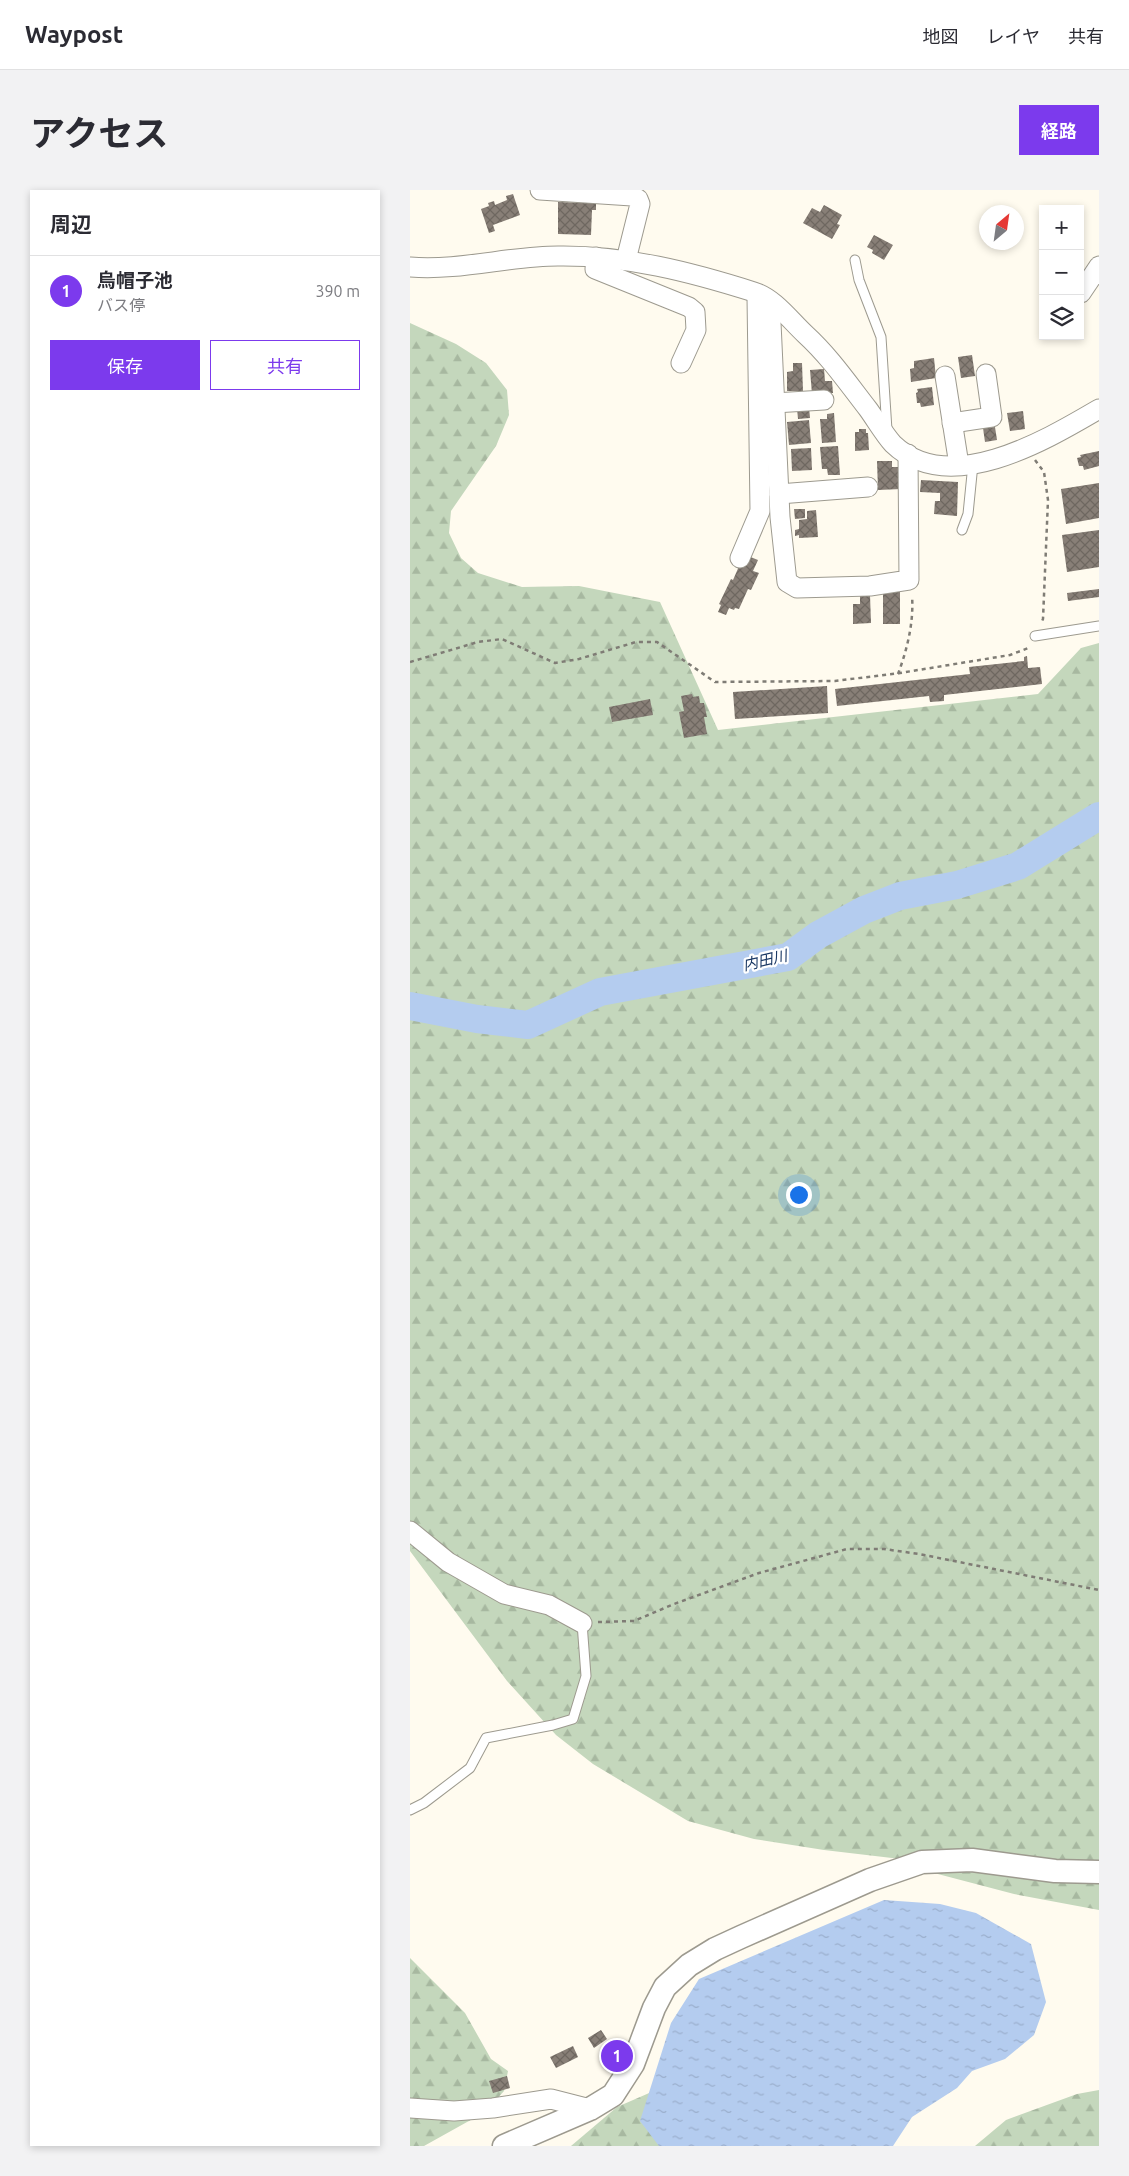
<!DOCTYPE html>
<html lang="ja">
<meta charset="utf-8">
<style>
body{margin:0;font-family:Ubuntu,"Noto Sans JP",sans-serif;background:#f2f2f3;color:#2b2b33}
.controls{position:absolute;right:15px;top:15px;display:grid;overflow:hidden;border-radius:0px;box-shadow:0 2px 8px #0003}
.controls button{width:45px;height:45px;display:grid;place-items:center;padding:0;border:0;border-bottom:1px solid #e1e1e2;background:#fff;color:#2b2b33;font:25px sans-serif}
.compass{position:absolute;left:569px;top:15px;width:45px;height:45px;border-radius:50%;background:#fff;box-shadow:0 2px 8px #0003;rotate:29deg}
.you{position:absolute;left:388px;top:1004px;width:18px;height:18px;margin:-12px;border:4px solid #fff;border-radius:50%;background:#1a73e8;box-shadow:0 0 0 8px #1a73e833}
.badge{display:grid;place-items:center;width:32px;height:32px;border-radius:50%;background:#7c3aed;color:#fff;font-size:16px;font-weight:700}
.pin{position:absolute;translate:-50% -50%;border:2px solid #fff;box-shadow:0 1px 5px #0006}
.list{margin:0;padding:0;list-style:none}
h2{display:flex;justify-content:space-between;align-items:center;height:65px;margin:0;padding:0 20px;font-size:21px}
h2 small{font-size:16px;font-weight:400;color:#7c7c81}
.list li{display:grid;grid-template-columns:32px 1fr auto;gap:15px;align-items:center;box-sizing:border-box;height:70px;padding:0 20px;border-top:1px solid #e1e1e2}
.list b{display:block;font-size:19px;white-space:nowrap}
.list p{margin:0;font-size:16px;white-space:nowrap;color:#7c7c81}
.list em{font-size:16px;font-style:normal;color:#7c7c81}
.actions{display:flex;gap:10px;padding:15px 20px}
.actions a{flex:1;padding:11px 0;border:1px solid #7c3aed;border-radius:0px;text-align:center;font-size:18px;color:#7c3aed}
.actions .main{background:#7c3aed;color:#fff}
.icon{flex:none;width:28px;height:28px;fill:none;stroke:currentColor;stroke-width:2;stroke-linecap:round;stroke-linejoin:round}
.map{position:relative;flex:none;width:689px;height:1956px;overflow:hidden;border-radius:0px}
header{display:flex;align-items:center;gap:30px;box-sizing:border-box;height:70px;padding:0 25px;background:#fff;border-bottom:1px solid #e1e1e2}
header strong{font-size:24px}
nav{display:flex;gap:28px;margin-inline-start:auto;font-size:18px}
.intro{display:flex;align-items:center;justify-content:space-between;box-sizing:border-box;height:120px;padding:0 30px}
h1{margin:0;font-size:35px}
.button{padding:12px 22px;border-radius:0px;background:#7c3aed;color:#fff;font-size:18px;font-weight:700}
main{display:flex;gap:30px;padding:0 30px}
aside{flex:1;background:#fff;border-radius:0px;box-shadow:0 2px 8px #0003}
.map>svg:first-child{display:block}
</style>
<header>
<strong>Waypost</strong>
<nav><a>地図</a><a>レイヤ</a><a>共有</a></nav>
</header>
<div class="intro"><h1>アクセス</h1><a class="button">経路</a></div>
<main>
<aside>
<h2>周辺<small></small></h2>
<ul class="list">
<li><span class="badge">1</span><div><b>烏帽子池</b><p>バス停</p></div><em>390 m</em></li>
</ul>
<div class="actions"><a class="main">保存</a><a>共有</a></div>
</aside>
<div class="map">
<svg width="689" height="1956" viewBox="0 0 689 1956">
<defs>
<pattern id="forest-firs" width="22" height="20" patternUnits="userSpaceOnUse" patternTransform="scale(1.25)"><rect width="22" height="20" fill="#c4d7bc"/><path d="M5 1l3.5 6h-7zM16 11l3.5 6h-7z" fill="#a7b8a0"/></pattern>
<pattern id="water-ripples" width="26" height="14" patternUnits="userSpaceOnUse" patternTransform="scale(1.25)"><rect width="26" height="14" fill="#b4ccef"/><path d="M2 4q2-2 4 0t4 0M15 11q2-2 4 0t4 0" fill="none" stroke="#9aaecc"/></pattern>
<pattern id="building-cross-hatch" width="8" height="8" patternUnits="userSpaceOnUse" patternTransform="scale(1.25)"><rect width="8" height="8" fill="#887f77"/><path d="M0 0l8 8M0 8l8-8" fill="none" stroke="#6e6760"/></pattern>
</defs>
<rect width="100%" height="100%" fill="#fffbef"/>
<!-- forest -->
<g fill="url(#forest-firs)">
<polygon points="0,133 46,154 76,173 97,200 99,225 86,256 41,321 39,343 51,368 68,383 112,397 169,396 250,412 308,540 628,504 671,458 689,453 689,1720 604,1704 524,1683 499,1670 414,1660 344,1649 278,1631 183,1574 146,1545 97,1491 0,1361"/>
<polygon points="0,1768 55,1823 81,1869 98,1881 94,1901 75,1922 14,1956 0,1956"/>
<polygon points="253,1897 456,1956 161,1956 207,1917"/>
<polygon points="689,1900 689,1956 565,1956 596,1930 667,1904"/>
</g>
<!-- water -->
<polygon fill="url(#water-ripples)" points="474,1710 530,1714 566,1723 621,1754 636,1812 624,1845 595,1869 562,1881 547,1898 502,1927 483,1956 249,1956 230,1931 261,1833 289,1789"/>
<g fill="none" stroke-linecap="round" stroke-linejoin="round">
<!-- river -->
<polyline stroke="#b4ccef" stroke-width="28" points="0,816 67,829 118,835 190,802 378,767 408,745 454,720 490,706 547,695 608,676 689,626"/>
</g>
<!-- building -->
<g fill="url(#building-cross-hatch)">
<polygon points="103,4 110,25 83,35 85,41 79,43 71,19 79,16 78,13 84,11 85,15 97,10 96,6"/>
<polygon points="181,10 186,10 186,20 182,20 181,45 148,44 148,12 181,13"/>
<polygon points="414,15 432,25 427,34 430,35 422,49 393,33 402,18 410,22"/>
<polygon points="464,45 483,55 474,70 462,63 463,60 457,57"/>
<polygon points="562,165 565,186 551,188 548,167"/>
<polygon points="524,168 526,188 501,192 500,179 504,178 504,171"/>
<polygon points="383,173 392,173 393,201 377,201 377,182 383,181"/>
<polygon points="414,179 415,191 422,191 423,203 402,204 400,180"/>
<polygon points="522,197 524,215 511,217 510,213 507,213 506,203 508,202 507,199"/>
<polygon points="399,217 400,228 388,229 387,218"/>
<polygon points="613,221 615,239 600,241 597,223"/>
<polygon points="424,223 426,252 412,253 410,229 417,229 417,224"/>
<polygon points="399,230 401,253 379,255 377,232"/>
<polygon points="585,237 587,250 575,252 573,238"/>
<polygon points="449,239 456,239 456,243 458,243 459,260 445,261 445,242 449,242"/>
<polygon points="428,256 430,285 418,285 417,279 412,279 410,257"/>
<polygon points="401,258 402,280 382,281 381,259"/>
<polygon points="689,261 689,276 674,280 673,276 669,276 667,268 671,267 670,265"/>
<polygon points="467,271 482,271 482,277 488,277 488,281 491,281 492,299 468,300"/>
<polygon points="511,290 548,292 547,326 524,324 525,311 530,311 530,303 510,302"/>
<polygon points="689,293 689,328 656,334 651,299"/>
<polygon points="384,319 395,319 395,328 385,329"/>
<polygon points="406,320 408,347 389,348 389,345 385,346 385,340 389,339 389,330 397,329 397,321"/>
<polygon points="689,340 689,377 657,382 652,345"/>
<polygon points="338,366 348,370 343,381 349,383 341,400 338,399 329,419 325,418 324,420 319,418 316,425 308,422 311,415 309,414 321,389 323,390 330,374"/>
<polygon points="689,399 689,407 658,411 657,403"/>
<rect x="473" y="400" width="17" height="34"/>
<polygon points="450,405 460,405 461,433 443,434 443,414 450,414"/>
<polygon points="617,466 618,478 630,477 632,494 534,505 534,511 520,512 519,506 427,516 425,499 560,484 559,477 614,471 614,467"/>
<polygon points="417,496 418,523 325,529 323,502"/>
<polygon points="282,504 283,507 289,506 290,513 294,513 297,527 294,527 297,544 274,548 269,522 274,521 271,506"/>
<polygon points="240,509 243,525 202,532 199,517"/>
<polygon points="191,1840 197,1849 184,1858 178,1848"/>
<polygon points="163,1856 168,1867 146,1878 140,1867"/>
<polygon points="97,1886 100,1898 83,1903 79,1891"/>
</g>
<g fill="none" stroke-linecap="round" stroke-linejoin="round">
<defs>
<g id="service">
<polyline points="445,70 449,90 471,147 477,240"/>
<polyline points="552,340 558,324 563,274"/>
<polyline points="625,446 689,436"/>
<polyline points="0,1620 14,1613 60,1578 76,1548 143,1535 163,1529 176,1486 172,1433"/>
</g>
<g id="minor">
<polyline points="130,0 222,6 228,9 230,14 216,70"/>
<polyline points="186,67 185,79 279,117 285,122 286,140 271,173"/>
<path d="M0 77C50 81 99 66 148 66 215 65 281 82 344 102 364 108 380 130 395 144 420 167 437 192 458 219 466 230 474 244 483 254 539 308 636 250 689 219"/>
<polyline points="671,103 689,76"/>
<polyline points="360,111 370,327 377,392 387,398 460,396 499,390 498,264"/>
<polyline points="535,186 549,275"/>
<polyline points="364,213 414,210"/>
<polyline points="542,233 582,227 576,184"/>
<polyline points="369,304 458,297"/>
<polyline points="330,368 350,321 347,107"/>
<polyline points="0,1341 38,1372 94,1404 139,1415 172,1433"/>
<polyline points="0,1918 44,1921 83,1918 141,1909 180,1919"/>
</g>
<polyline id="tertiary" points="94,1956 180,1919 203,1905 223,1874 244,1818 255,1797 279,1775 305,1759 331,1747 460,1690 512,1672 562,1670 645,1681 689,1682"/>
</defs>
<!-- service casing -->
<use href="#service" stroke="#9d9a8f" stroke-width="11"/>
<!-- minor casing -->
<use href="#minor" stroke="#9d9a8f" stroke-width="21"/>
<!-- tertiary casing -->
<use href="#tertiary" stroke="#9d9a8f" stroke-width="25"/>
<!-- path -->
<g stroke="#7f7c75" stroke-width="2.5" stroke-dasharray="4 4" stroke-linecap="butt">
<polyline points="625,270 634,282 638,310 633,429 631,433"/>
<polyline points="0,472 68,452 92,449 145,473 169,469 226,452 247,452 305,492 425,491 490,483 600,465 621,457"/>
<path d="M488 484C497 460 504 432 502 406"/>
<polyline points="188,1432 224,1431 264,1414 349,1383 437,1359 474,1359 509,1364 689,1400"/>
</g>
<!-- service -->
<use href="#service" stroke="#fff" stroke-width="9"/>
<!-- minor -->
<use href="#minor" stroke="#fff" stroke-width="19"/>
<!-- tertiary -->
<use href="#tertiary" stroke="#fff" stroke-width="22"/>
</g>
<g text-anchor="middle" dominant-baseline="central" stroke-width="4.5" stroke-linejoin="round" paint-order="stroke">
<!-- water labels -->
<g font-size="15" font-style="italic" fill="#1a3864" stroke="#fff">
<text transform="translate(355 770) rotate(-13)">内田川</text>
</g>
</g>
</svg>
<div class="controls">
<button>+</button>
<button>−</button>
<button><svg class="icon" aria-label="layers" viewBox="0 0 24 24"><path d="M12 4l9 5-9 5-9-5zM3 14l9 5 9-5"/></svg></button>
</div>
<svg class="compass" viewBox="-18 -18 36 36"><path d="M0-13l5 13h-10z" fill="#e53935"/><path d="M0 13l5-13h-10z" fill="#7c7c81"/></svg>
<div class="you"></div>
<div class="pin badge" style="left:207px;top:1866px">1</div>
</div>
</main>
